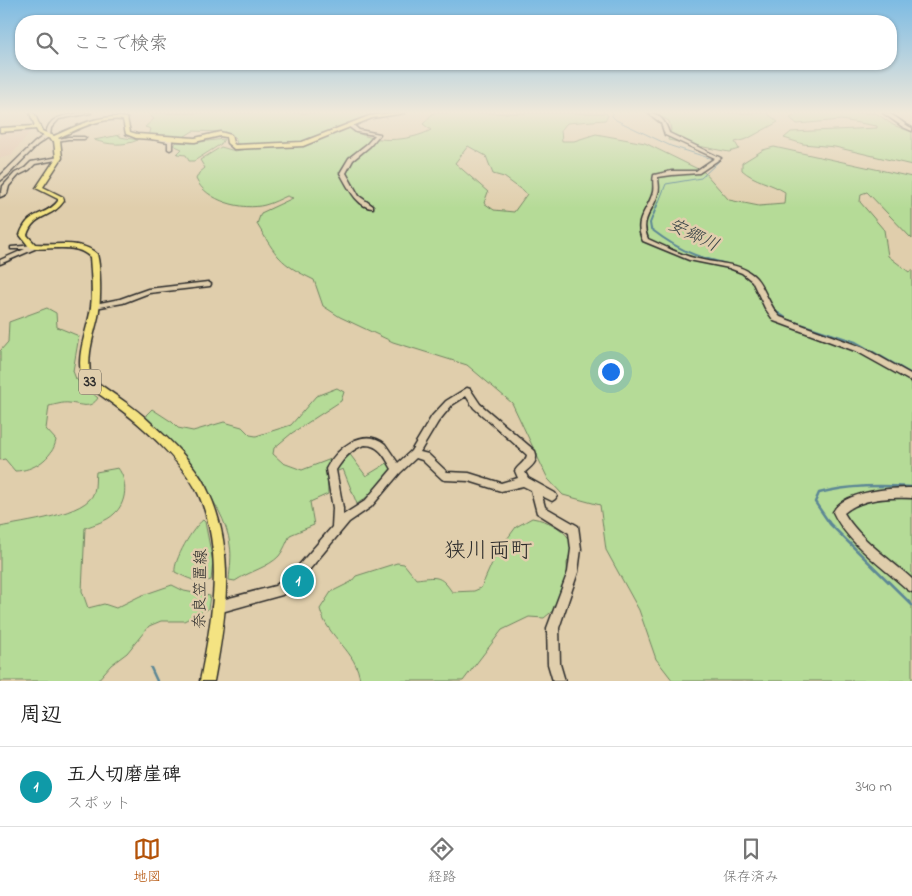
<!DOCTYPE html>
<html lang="ja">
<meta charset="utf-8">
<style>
body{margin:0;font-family:"Indie Flower","Klee One",sans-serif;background:#f2f2f2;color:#222}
.you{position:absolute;left:610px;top:371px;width:18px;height:18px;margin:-12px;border:4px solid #fff;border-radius:50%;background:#1a73e8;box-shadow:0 0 0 8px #1a73e833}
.badge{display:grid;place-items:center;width:32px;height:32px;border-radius:50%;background:#b45309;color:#fff;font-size:16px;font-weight:700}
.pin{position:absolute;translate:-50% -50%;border:2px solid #fff;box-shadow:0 1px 5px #0006}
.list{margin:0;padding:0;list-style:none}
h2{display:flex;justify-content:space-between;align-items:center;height:65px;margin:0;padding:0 20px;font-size:21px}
h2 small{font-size:16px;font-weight:400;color:#767676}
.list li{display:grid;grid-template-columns:32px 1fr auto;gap:15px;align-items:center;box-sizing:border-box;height:80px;padding:0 20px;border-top:1px solid #e0e0e0}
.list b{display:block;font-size:19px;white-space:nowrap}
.list p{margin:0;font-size:16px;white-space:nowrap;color:#767676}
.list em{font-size:16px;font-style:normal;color:#767676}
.icon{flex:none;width:28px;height:28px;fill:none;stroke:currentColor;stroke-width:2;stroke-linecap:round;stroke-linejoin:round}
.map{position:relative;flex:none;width:912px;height:681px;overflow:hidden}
.search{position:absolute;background:#fff;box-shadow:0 1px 4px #0004;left:15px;right:15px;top:15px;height:55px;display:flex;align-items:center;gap:12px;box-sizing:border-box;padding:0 18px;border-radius:20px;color:#767676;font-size:19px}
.sheet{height:145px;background:#fff}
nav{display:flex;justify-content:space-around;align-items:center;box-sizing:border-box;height:70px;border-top:1px solid #e0e0e0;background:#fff;font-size:14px;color:#767676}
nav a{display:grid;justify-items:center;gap:2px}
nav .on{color:#b45309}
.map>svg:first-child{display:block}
</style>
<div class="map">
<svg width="912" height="681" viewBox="0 0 912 681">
<rect width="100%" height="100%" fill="#e0ceac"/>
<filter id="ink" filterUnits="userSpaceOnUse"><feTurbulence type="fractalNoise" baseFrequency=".02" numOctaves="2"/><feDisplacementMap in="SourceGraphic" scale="10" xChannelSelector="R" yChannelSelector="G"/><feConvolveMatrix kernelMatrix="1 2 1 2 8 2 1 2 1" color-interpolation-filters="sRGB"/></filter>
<g filter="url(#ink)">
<!-- built -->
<polygon fill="#e1c3aa" points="32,129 11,156 0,158 0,131"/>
<!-- green -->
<g fill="#b5db97" stroke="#708361" fill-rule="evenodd">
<polygon points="147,113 393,113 374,115 304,143 245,146 237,144 235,137 225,132 193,131 182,138 149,136 151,129 145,127 154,119"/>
<path d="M433 113H606L608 116 605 120 567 123 561 130 562 141H574L596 134 645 143 704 172 729 200 759 206 784 204 785 192C771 183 754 181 742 170V163L763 150 774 147 912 177V239L867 192 861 194 860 202 884 230 888 256 909 272 912 270V681H673L656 659 639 610 606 550 600 505 563 495 548 479 512 403 467 365 393 342 340 317 323 306 314 280C279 263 277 257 257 224L261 213 293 198 287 196C280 199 273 203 265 205 243 211 206 201 196 179L199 173 205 168 200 160 221 147 235 151 263 146 297 147 350 128C370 144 409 142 431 130L423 124ZM468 146 486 156 493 174 504 177 527 194 514 212 494 210 484 203 488 192 455 163Z"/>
<polygon points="653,113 767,113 778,122 747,139 735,142 739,149 729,152 668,140 671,130 669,121"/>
<polygon points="800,113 876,113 893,125 912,132 912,165 835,147 803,144 784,138 791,132 877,128 877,126 841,120 797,124 790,118"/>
<path d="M120 135V137L138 140C124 146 109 145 94 140Z"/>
<polygon points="224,139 221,144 194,161 189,161 186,155 177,154 182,149 173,145 177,142 192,143"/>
<path d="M47 308 56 313 57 327 79 336 73 371 76 379 98 398C90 410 81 404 69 403 63 402 55 405 49 406L46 429 56 440C53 458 33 471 15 471L5 459 0 460V351L8 342 9 322Z"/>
<path d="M337 388 344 392 341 401 292 433 274 448 273 454 283 463 302 470 331 459 346 449 366 476 389 462 393 469 381 487 357 504 343 469 327 475 328 494 310 502 314 525 290 535C287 541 284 550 279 556 269 567 248 572 235 581L229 580C230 568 232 556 230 545 225 500 175 452 146 419V415L152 409 172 422 178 428 193 431 224 422 242 427 250 435 256 436 291 425 316 396Z"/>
<path d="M118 468C128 481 127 503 114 514 107 521 95 524 85 528L82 591 88 608 104 604 116 608 140 596 172 585 184 591 210 596 208 609 184 621H161L149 626 127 653 111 665 97 681H0V527C21 522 88 515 94 492 96 486 95 478 96 472Z"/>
<path d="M532 518C550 521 565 529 573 545L567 563 568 584 561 604 544 618 529 617 502 630 463 681H360C357 650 327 638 320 609L331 592 351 582 356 576 397 563 404 564 416 579C436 577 440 574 452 592L474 591 481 588 496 554 516 527Z"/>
<path d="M203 520 205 522 213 562 211 580C198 584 187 578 175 572 173 561 193 527 203 520Z"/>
</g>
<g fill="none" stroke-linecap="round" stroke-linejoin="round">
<!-- stream-far2 -->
<polyline stroke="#5c8795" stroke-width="1" points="613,113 612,116 616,120 671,146 719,161 701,178 666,184 658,204"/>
<!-- stream-far1 -->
<g stroke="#5c8795" stroke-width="2">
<path d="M658 203 650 223 651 229C664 239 679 249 695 255 725 266 751 262 766 295"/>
<polyline points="774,310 789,320 856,342 912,374"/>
</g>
<!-- stream -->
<g stroke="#5c8795" stroke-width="2.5">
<path d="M912 487C880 485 850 485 819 493L815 502 830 524 912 605"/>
<polyline points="151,668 157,681"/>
</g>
<defs>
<g id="minor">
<path d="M81 113H91L59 119 51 128 50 136 37 145 8 175 0 181V176L34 143 46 134C49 115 65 116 81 113Z"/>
<path d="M648 113C660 113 666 123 669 133L721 158 699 173 672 175 658 177C658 182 660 188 658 193 654 211 639 218 648 239 664 246 680 255 698 259 716 264 738 262 753 275 764 284 768 305 780 317L864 348 912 375V382L858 352 774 321 765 308 752 281 742 273 729 268 689 260 643 241C633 221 646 213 652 195 655 189 652 182 654 175L672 171H696L715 158 665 135 661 123Z"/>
<path d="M883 113C895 113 902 124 912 128V131L903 127Z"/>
<path d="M348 124H352L359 130 380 134 370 146 353 160 346 173 359 196 373 206V208C357 208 347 185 340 173L349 158 367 144 375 135 356 132 348 126Z"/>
<polygon points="68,137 84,137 86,138 84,139 68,139 57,141 55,140"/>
<polygon points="152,137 172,140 172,149 170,150 168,149 168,142 152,139"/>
<polygon points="59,157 61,158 61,159 35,164 29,170 19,175 9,186 7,194 0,197 0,193 2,192 3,186 15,173 25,168 31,162"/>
<polygon points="35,245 38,247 37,248 0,264 0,260 25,249 11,249 11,247"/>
<polygon points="208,282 211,284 210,286 149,293 123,303 95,308 92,306 95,304 120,299 148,289"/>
<path d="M467 388 470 389 480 404 535 451C539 461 532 466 525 472L528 478 555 493 557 496 555 499 552 501 542 496 545 507 578 526 581 549 578 572 559 628 560 664 565 681H553L548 664 547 628 568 572 571 549 569 533 537 513 531 490 523 486 501 491 469 481 445 480 442 479 422 460 416 458 400 473 371 507 349 522 300 581 282 595 218 613 214 611 212 607 214 603 218 601 275 586 292 573 332 527 333 508 326 469C336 449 363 426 385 444L398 463 411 451 432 416 446 401ZM466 396 474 408 527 455C526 462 518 465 515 471L518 478 501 483 469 473 447 472 428 454 420 452 438 422 452 405ZM365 445C380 445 385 457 392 469L365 501 343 515V508L336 470C343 459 352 448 365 445Z"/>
<path d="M912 488V498C890 497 861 498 844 513 860 540 889 558 912 579V592L908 590C883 567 847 543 833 512 843 491 891 488 912 488Z"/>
</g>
<path id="major" d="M30 113H34L42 131 54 136C77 126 100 113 127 118L130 132 137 134 195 138 220 132 231 135 233 143 235 145 302 142 369 116 391 113H405L372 118 303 146 234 149 227 143 226 137 220 136 195 142 136 138 126 134 123 120C99 117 79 129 58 138L60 140 62 158 43 187 63 197 64 201C52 219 34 213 27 235L35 244C56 246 80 239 97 254 101 269 101 301 98 317 93 338 86 357 91 378 111 393 134 406 152 424 172 442 194 463 206 487 237 548 226 617 214 681H200C212 620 225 552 198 493 187 471 163 446 144 429 126 412 104 398 84 383 73 358 88 331 91 307 93 290 91 273 90 257 75 242 50 251 30 248L20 235C29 209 45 218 58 201V199L36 188 56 158 54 141 50 140V139L38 133 36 129 0 132V128L35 126Z"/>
</defs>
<!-- minor casing -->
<use href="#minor" stroke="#2b2b2b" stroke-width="3"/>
<!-- major casing -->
<use href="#major" stroke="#2b2b2b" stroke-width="3"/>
<!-- minor -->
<use href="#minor" fill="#e0ceac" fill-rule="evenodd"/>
<!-- major -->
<use href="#major" fill="#f4e382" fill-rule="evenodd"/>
</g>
</g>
<!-- sky -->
<linearGradient id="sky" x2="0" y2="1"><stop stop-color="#7dbbe3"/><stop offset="0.54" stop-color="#f1e9da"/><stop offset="1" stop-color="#f1e9da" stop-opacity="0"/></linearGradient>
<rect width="912" height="208" fill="url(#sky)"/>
<g text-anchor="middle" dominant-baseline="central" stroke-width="5" stroke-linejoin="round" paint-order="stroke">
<!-- shield labels -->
<rect fill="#e0ceac" stroke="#615c52" stroke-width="1" x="79" y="369.5" width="22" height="25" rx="4"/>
<g font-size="15" font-weight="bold" fill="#2b2b2b">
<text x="90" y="382">33</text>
</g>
<!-- street labels -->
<g font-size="16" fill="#2b2b2b" stroke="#e0ceac">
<text transform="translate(201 589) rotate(-89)">奈良笠置線</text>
</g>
<!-- water labels -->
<g font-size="18" font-style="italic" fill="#374246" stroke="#e0ceac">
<text transform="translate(693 236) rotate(26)">安郷川</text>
</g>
<!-- near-quarter labels -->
<g font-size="22" fill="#2b2b2b" stroke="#e0ceac">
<text x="488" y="552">狭川両町</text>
</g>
</g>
</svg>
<div class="you"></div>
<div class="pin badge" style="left:298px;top:581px;background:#0f9aa8">1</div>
<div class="search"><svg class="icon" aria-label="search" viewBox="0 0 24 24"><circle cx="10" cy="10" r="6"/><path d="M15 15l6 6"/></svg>ここで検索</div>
</div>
<section class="sheet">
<h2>周辺<small></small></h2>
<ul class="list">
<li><span class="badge" style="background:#0f9aa8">1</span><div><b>五人切磨崖碑</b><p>スポット</p></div><em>340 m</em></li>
</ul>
</section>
<nav>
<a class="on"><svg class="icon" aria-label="map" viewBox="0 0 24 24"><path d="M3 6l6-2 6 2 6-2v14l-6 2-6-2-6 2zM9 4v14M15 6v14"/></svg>地図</a>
<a><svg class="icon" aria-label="directions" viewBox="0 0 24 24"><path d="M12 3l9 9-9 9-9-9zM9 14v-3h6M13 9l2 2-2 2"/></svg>経路</a>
<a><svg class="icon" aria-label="saved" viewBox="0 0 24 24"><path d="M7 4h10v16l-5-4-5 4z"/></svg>保存済み</a>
</nav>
